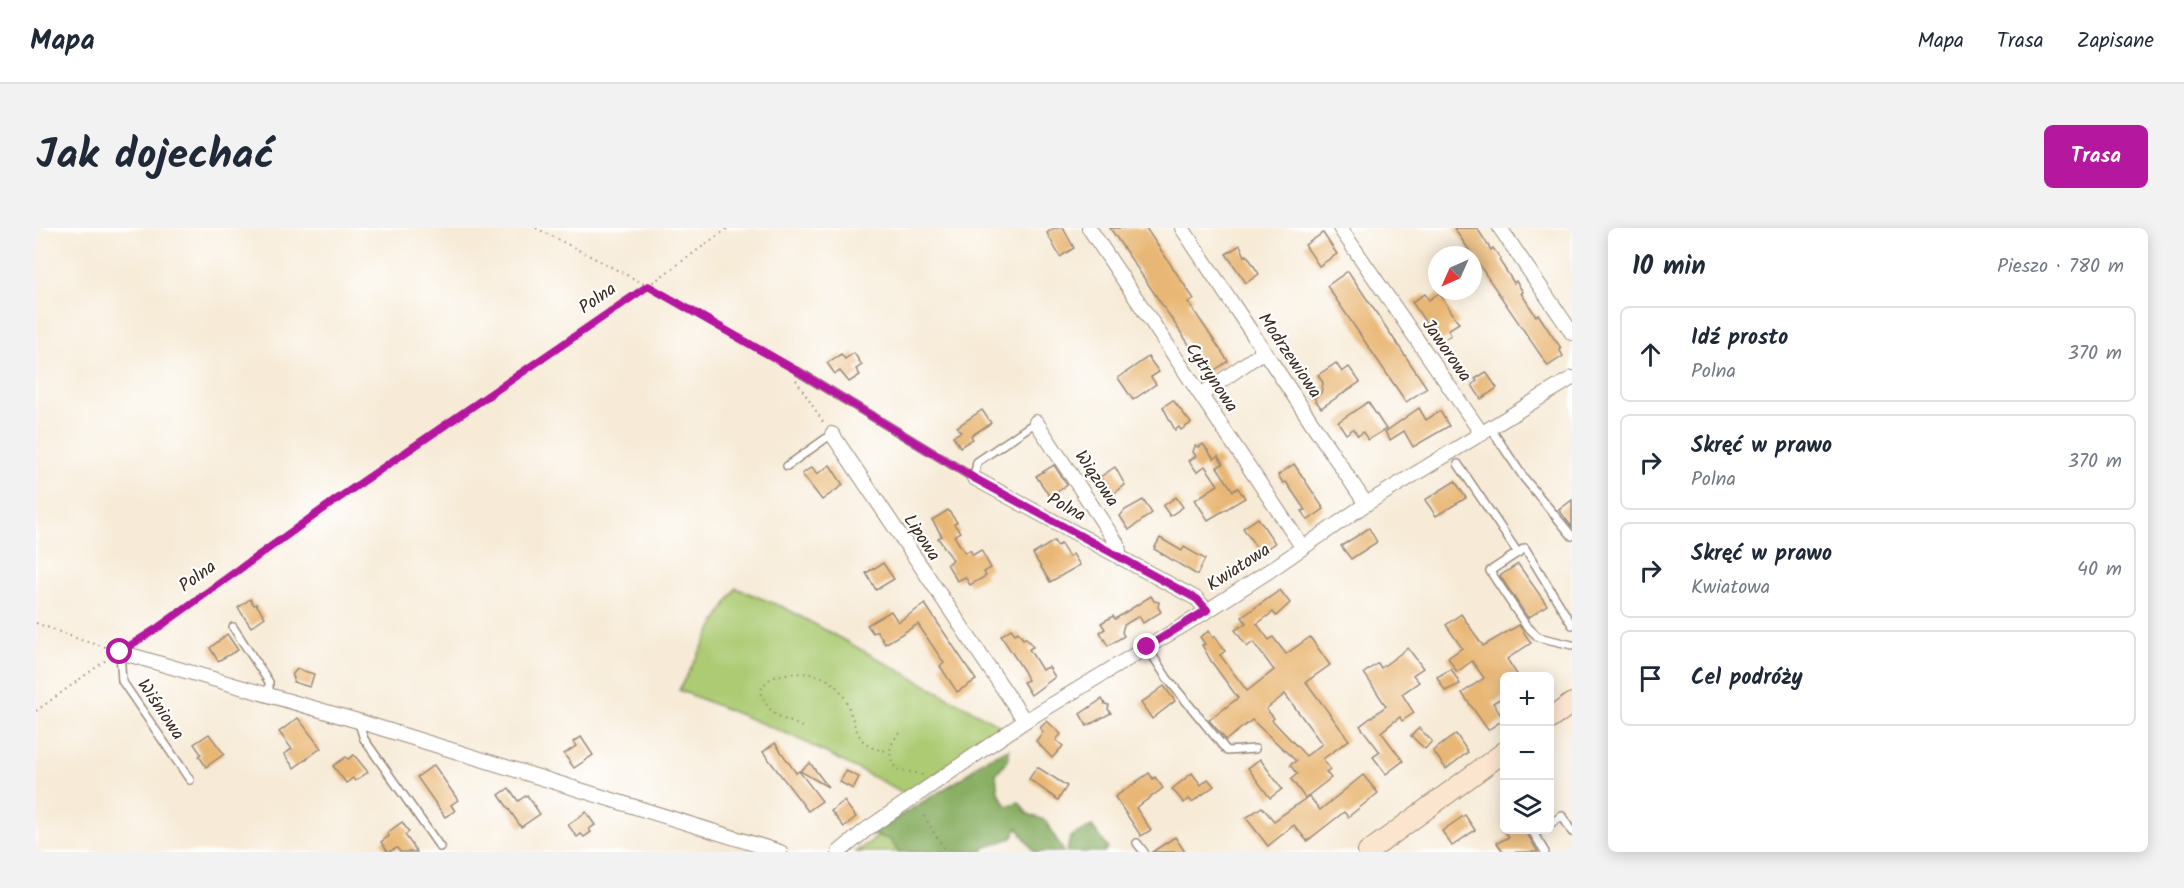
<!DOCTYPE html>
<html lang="pl">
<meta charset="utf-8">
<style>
body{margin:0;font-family:Kalam,sans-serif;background:#f2f2f3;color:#1f2937}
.controls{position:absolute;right:18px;bottom:18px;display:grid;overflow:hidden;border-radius:9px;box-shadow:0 3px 15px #0003}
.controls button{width:54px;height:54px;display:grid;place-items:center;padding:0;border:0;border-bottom:2px solid #e0e1e3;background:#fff;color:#1f2937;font:30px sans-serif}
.compass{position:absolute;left:1392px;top:18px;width:54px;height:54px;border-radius:50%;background:#fff;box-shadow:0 3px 15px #0003;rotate:225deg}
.stop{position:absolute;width:18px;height:18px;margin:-14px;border:4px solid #b5179e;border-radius:50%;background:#fff}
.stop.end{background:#b5179e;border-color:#fff;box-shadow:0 2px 6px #0008}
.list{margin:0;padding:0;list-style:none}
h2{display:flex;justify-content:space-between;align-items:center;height:78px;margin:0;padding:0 24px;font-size:26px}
h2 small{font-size:20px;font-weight:400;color:#747a83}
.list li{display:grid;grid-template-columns:39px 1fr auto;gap:18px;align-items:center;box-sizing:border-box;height:96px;margin:0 12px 12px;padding:0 12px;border:2px solid #e0e1e3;border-radius:9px}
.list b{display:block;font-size:22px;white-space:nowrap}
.list p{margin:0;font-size:20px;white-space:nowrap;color:#747a83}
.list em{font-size:20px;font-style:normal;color:#747a83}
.icon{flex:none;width:33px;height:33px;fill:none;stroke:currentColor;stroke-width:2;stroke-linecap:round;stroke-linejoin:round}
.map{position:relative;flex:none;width:1536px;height:624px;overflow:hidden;border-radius:9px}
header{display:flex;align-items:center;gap:36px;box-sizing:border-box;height:84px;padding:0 30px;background:#fff;border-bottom:2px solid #e0e1e3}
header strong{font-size:28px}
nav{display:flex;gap:33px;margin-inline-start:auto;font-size:21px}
.intro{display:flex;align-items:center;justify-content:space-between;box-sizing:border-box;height:144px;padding:0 36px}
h1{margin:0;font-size:42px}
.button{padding:15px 27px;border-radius:9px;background:#b5179e;color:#fff;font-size:21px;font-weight:700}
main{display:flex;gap:36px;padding:0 36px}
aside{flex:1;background:#fff;border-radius:9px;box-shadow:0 3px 15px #0003}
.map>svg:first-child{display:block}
</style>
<header>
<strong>Mapa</strong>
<nav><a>Mapa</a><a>Trasa</a><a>Zapisane</a></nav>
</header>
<div class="intro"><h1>Jak dojechać</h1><a class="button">Trasa</a></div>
<main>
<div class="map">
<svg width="1536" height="624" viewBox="0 0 1536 624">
<rect width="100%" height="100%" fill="#fff"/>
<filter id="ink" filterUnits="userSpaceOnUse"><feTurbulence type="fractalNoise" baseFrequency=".0167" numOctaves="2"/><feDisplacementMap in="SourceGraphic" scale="12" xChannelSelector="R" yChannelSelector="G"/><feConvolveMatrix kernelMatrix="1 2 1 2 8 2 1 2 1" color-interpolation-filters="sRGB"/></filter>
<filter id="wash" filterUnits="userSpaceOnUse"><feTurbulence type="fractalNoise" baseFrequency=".008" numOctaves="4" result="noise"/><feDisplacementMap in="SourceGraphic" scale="24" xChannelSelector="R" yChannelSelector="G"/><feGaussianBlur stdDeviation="1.35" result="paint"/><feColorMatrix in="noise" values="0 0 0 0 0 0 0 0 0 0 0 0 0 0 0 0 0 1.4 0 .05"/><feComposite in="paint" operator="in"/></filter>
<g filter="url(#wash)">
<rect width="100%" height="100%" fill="#f7ebd7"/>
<!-- green -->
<g fill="#accb72" stroke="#747a48" stroke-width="1.5">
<polygon points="700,360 749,380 967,499 870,566 759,509 643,462 679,395"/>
<polygon points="851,603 866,624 819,624"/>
</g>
<!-- forest -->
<g fill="#89af64" stroke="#626c41" stroke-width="1.5">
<polygon points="973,521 973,530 960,546 962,564 971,578 983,574 992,586 1009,592 1028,624 998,624 982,600 976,610 948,620 948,624 863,624 853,611 834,606 928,549 946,533"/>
<polygon points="1056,598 1072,620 1068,624 1031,624 1034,609"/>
</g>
<g id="blocks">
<!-- building -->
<g fill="#e9b774" fill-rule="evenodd">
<polygon points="1018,0 1027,0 1038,20 1024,29 1011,5"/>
<polygon points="1074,0 1110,0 1158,71 1152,74 1192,133 1173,146"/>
<polygon points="1418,0 1441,0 1455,22 1457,20 1465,31 1463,32 1478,55 1480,53 1483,58 1487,64 1485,65 1500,88 1502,86 1517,109 1525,120 1523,121 1527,128 1512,138"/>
<polygon points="1287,5 1301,26 1283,38 1269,17"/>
<polygon points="1204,17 1209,28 1211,27 1223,46 1210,55 1190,26"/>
<polygon points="1312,43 1391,160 1370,174 1291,58"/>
<polygon points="1403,65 1423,95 1412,102 1415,107 1403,115 1376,74 1389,66 1393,72"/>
<polygon points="818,125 826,137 820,141 824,147 813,154 804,143 799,146 791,135 805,126 809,131"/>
<polygon points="1112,129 1123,144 1115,149 1120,156 1097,172 1082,150"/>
<polygon points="1300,135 1306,144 1313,139 1324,154 1285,180 1278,170 1285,165 1287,155 1282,147"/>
<polygon points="1450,144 1461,160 1445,171 1436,157 1441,153 1439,151"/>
<polygon points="1137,172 1155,195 1145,202 1143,199 1139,202 1127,179"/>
<polygon points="1332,174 1350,201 1332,212 1327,204 1322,208 1317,201 1310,206 1302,194"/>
<polygon points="1383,180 1390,192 1404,183 1413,198 1377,219 1368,203 1354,212 1349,204"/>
<polygon points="946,182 955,195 935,208 937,211 924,219 917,208 925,204 921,199"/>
<polygon points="1167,216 1178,231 1182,228 1187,236 1181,239 1197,263 1202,260 1209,270 1172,292 1159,272 1182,257 1169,238 1161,244 1153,233 1160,228 1157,224 1159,218 1163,219"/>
<polygon points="1258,236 1288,281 1272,292 1266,283 1269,282 1250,254 1247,255 1242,247"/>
<polygon points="794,237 807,257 786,272 766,246 776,239 781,246"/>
<polygon points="1018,237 1031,257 1014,269 1000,248"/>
<polygon points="1079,239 1089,257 1076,267 1064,249"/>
<polygon points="1419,253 1430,270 1400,288 1389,272"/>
<polygon points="1140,269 1147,279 1134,288 1127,278"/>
<polygon points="1107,272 1116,285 1093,302 1084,288 1089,282"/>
<polygon points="1536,272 1536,299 1523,282"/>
<polygon points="912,282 921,294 918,296 924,304 918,308 929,325 934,322 937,327 945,322 955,340 948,344 950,348 934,357 929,349 921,353 911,336 917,332 902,310 906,308 896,292"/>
<polygon points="1222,290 1239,315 1224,325 1207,300"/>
<polygon points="1333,300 1341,314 1315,331 1305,318"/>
<polygon points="1124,310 1146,323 1148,319 1169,331 1161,347 1118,321"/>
<polygon points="1018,313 1021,318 1025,316 1033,329 1037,326 1044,337 1014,354 997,326"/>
<polygon points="847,335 858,351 840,362 830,345"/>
<polygon points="1482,336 1511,377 1492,390 1464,348"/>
<path d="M1244 362 1254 375 1240 388 1237 384 1221 396 1233 412 1237 409 1250 426 1274 409 1294 437 1270 454 1313 512 1287 531 1294 541 1290 544 1295 550 1269 570 1255 551 1261 546 1254 537 1260 533 1216 492 1190 512 1173 492 1202 470 1175 433 1166 417 1169 416 1164 409 1173 403 1177 410 1179 408 1189 423 1184 427 1211 463 1238 442 1217 414 1211 419 1199 402 1210 395 1206 389ZM1249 466 1286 516 1270 528 1236 492 1238 490 1230 481Z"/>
<polygon points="1115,368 1118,373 1123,374 1122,379 1125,384 1107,395 1103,388 1088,397 1086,404 1088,408 1072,418 1064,404 1069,401 1065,395 1077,388 1079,391"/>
<polygon points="214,371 218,377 220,376 229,389 215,399 202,380"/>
<polygon points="889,376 940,452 921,464 904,438 908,435 882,396 849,416 841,403 837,405 831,397 855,383 862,394"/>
<polygon points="1425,386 1447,418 1483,397 1495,415 1471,431 1482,448 1468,448 1468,468 1457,475 1468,491 1452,502 1426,465 1448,450 1436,433 1421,444 1412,430 1426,420 1410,397"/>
<polygon points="975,401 979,406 982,404 987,411 990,410 997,419 993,421 1006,442 1013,439 1019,449 995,467 987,454 992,452 988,443 965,408"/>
<polygon points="191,406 202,422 182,433 174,420"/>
<polygon points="1372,420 1387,440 1377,447 1383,454 1366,466 1378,485 1366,493 1364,489 1345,504 1367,533 1350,546 1337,529 1344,524 1324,498 1350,478 1328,445 1342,435 1345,440"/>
<polygon points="261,441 278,446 274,459 257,454 258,450 256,447"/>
<polygon points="1415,441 1424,456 1409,463 1401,449"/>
<polygon points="1128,458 1139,473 1116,491 1105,475"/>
<polygon points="1066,471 1069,476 1073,477 1072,481 1075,485 1051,498 1044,486"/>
<polygon points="262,490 285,520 258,540 248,526 256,521 243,504"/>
<polygon points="1011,493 1025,506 1020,512 1027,518 1016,530 1000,513 1007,504 1004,500"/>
<polygon points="1383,500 1396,513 1389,521 1375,508"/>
<polygon points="173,506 188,526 170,539 163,528 165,526 158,516"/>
<polygon points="1420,506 1432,524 1410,541 1397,523"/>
<polygon points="545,509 557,527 538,540 528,526 540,518 537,514"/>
<polygon points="739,515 760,545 763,543 786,573 772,583 727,524"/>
<polygon points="318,527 332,544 319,553 317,550 310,555 297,538 310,529 312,531"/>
<polygon points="1224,531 1246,561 1234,570 1212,540"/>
<polygon points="774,535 792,559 764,543"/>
<polygon points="398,537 422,572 415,577 419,583 409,589 381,549"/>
<polygon points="1001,539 1031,558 1022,572 993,551"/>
<polygon points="810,543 823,549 817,561 804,554"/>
<polygon points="1113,545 1117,551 1119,549 1127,560 1100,580 1115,602 1105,608 1079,569"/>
<polygon points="1156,545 1165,557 1172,551 1178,558 1156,574 1153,571 1148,575 1136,561"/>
<polygon points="1327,547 1342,565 1312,589 1308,584 1271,613 1258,597 1232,618 1210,590 1226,579 1238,593 1273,568 1284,582"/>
<polygon points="473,560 482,573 491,567 504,586 485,599 463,567"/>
<polygon points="808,573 820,589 808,599 795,583"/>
<polygon points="550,584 559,597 553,601 555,604 548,609 545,606 541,609 532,597"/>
<polygon points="1429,587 1439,602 1416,618 1406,603"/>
<polygon points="366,594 373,604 369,607 381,624 364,624 361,620 352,624 345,614 353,608 351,605"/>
<polygon points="1468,602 1489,602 1502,624 1467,624 1461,615 1473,609"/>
<polygon points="1139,609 1149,624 1116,624"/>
</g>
</g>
</g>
<g filter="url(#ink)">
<use href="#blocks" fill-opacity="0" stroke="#998a7a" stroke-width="1.5"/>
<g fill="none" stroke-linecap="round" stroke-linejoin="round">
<defs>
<g id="service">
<polyline points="763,144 938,250 941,234 1000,194"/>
<polyline points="1455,201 1488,250 1536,308"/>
<polyline points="1422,236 1482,325"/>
<polyline points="751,238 796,206"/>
<polyline points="1536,397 1489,320 1454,343 1489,396 1502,409 1536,417"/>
<polyline points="197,399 233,454 233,467"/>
<polyline points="1111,419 1131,450 1191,523 1219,521"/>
<polyline points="84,424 86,453 154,552"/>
<polyline points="322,493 328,511 404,619"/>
<polyline points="1514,596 1526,588 1536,604"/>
<polyline points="1504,602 1498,606 1509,624"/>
<polyline points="1101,615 1108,624"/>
</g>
<g id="minor">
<polyline points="1053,0 1267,320"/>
<polyline points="1146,0 1330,276"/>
<polyline points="1304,0 1446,206"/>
<polyline points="1464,0 1536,105"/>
<polyline points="1165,167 1228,123"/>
<polyline points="1000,194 1082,317 1084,330"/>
<polyline points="796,206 989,493"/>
<polyline points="938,250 1161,371 1171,383"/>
<polyline points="84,424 322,493 744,624"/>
<polyline points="803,624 831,601 989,493 1171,383 1236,341 1330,276 1536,150"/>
</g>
<g id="secondary">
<polyline points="1514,491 1536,475"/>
<polyline points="1332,624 1468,524"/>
</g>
</defs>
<!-- service casing -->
<use href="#service" stroke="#998a7a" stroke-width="10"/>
<!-- minor casing -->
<use href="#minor" stroke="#998a7a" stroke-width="16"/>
<!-- secondary casing -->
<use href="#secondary" stroke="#998a7a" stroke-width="22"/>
<!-- path -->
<g stroke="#998a7a" stroke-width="2" stroke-dasharray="1.5 4.5" stroke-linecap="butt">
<polyline points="500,0 612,58 692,0"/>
<polyline points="760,152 789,197"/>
<polyline points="0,395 45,412 73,420"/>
<polyline points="99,415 123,399 297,274 612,58 755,140"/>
<polyline points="0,483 73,430"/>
<path d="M766 499C743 488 735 489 724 464 730 450 738 448 752 446 782 442 804 452 813 481 818 493 819 504 828 514 834 521 844 522 853 523"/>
<path d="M864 505C852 517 851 528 861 542L885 546 888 549"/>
<polyline points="888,588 910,624"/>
</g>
<!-- service -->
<use href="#service" stroke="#fff" stroke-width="7"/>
<!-- minor -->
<use href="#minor" stroke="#fff" stroke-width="14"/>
<!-- secondary -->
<use href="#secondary" stroke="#fce5cf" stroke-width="20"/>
</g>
</g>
<g fill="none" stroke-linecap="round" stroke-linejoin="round" filter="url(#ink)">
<!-- route -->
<polyline stroke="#b5179e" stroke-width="8" points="84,424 123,399 297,274 612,58 763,144 938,250 1161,371 1171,382 1111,419"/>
</g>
<g text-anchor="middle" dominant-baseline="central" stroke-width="4.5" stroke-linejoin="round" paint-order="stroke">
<!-- street labels -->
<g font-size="18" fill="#3b2a1e" stroke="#fff">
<text transform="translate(562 71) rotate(-35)">Polna</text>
<text transform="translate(1410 123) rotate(55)">Jaworowa</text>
<text transform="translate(1253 128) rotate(56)">Modrzewiowa</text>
<text transform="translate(1175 150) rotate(56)">Cytrynowa</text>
<text transform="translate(1060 251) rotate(56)">Wiązowa</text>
<text transform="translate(1030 280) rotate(28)">Polna</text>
<text transform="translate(885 310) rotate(57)">Lipowa</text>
<text transform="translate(1203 340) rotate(-33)">Kwiatowa</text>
<text transform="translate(162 349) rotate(-36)">Polna</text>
<text transform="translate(124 482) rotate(56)">Wiśniowa</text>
</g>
</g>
</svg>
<div class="controls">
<button>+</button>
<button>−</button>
<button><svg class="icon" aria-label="layers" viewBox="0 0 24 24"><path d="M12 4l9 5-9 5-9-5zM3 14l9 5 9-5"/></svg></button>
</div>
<svg class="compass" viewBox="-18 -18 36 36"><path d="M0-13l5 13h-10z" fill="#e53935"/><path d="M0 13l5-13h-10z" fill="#747a83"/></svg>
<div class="stop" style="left:84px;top:424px"></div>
<div class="stop end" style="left:1111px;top:419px"></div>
</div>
<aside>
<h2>10 min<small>Pieszo · 780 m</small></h2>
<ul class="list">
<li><svg class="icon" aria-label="ahead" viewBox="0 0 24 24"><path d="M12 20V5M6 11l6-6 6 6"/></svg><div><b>Idź prosto</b><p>Polna</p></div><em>370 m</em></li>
<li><svg class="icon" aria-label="right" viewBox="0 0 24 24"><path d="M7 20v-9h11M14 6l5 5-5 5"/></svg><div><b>Skręć w prawo</b><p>Polna</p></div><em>370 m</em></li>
<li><svg class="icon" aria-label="right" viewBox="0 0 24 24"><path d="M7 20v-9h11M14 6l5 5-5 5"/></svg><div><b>Skręć w prawo</b><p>Kwiatowa</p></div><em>40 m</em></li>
<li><svg class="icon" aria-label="arrive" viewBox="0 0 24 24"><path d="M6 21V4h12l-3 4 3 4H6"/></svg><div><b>Cel podróży</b></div></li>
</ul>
</aside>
</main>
